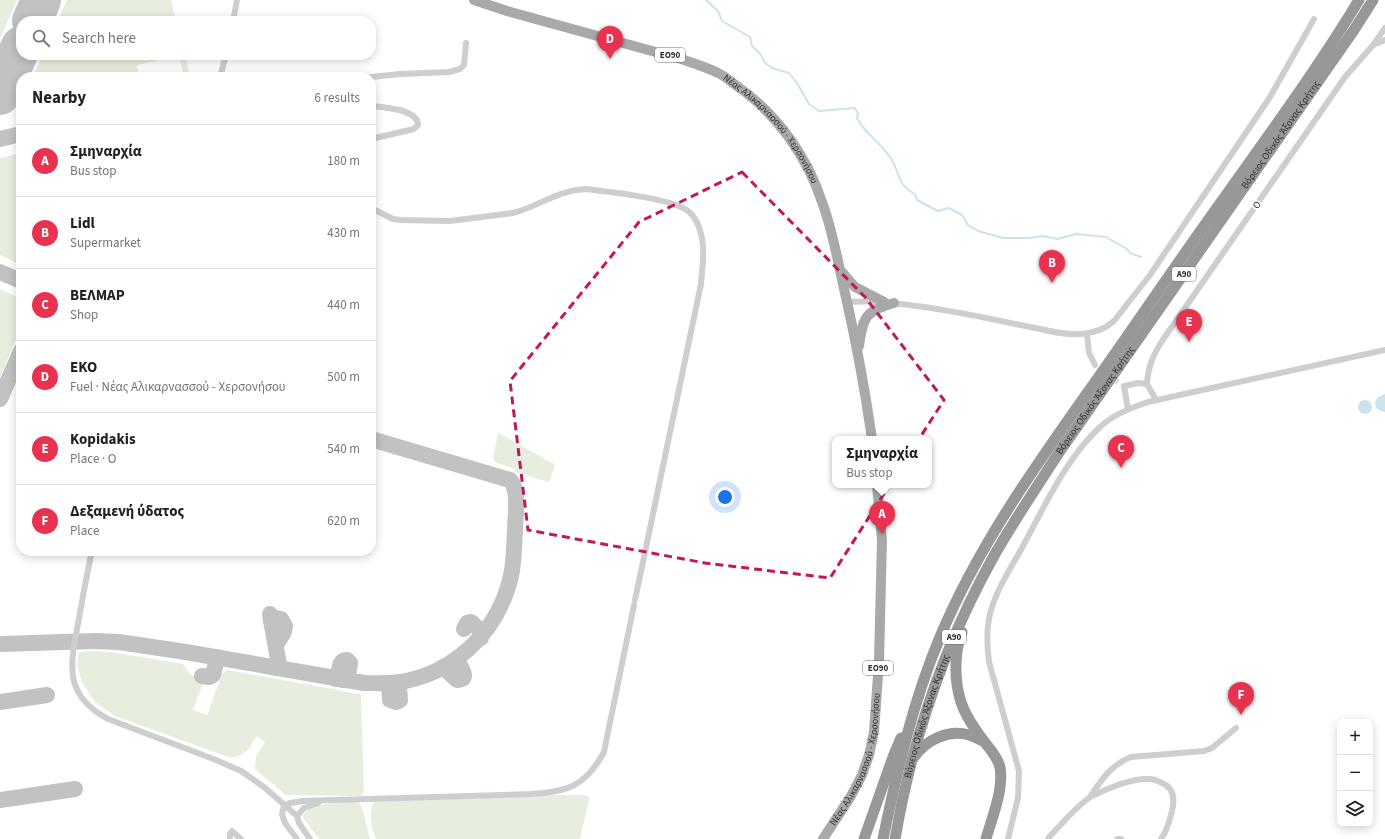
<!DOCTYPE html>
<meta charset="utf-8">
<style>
body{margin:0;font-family:"Source Sans 3",sans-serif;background:#f2f2f2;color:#222}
.controls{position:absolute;right:12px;bottom:12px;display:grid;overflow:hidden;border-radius:8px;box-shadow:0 2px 10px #0003}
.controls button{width:36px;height:36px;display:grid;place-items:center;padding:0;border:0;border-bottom:1px solid #e0e0e0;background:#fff;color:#222;font:20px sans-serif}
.you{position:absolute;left:725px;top:497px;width:14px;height:14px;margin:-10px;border:3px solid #fff;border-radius:50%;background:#1a73e8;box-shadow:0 0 0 6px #1a73e833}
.badge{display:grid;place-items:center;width:26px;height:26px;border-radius:50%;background:#e83350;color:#fff;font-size:13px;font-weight:700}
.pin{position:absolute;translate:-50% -33px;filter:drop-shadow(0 1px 2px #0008)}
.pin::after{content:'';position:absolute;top:21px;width:14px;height:12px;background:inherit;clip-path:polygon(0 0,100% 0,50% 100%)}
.popup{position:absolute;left:832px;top:436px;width:100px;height:52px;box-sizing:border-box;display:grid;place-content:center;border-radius:8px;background:#fff;filter:drop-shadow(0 1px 3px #0005);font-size:13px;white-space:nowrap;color:#767676}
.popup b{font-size:15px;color:#222}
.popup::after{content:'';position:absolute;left:50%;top:100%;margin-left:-8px;border:8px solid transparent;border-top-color:#fff}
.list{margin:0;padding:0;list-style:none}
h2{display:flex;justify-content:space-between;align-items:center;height:52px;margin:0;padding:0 16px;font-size:17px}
h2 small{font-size:13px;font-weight:400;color:#767676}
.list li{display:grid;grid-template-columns:26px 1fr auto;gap:12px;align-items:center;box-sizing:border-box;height:72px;padding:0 16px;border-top:1px solid #e0e0e0}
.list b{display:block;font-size:15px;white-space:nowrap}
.list p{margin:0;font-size:13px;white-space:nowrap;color:#767676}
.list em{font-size:13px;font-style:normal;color:#767676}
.icon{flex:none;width:22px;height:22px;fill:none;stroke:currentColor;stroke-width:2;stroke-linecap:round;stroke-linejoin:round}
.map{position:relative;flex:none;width:1385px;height:839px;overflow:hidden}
.search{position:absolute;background:#fff;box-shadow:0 2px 10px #0003;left:16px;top:16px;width:360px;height:44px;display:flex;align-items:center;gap:10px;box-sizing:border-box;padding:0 14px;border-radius:16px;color:#767676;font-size:15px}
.panel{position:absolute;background:#fff;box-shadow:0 2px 10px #0003;left:16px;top:72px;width:360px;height:484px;border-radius:16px}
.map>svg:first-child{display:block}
</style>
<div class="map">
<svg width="1385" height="839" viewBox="0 0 1385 839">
<rect width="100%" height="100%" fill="#fff"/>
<!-- green -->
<g fill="#e8eedf">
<polygon points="0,0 17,0 0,39"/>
<polygon points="67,0 171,0 176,21 58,21"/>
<polygon points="43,55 163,55 164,59 137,65 139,77 33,77"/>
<polygon points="173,55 185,55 190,77 184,77 179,55 174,56"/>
<polygon points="21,153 21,265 0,255 0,158"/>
<polygon points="0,289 19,298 21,301 21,327 0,377"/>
<polygon points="498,433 506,437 554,464 555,466 549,482 515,472 515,469 495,462 493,458"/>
<polygon points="90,651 111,652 183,664 190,674 203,683 193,710 207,715 222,674 227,670 360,694 361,696 364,792 361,796 286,795 255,769 256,757 265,742 257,736 247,751 234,758 225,756 115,716 95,702 82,683 77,664 79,652"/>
<path d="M555 795H585L589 797V800L580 839H376C371 827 368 814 374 802Z"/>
<path d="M352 802 359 803 362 807 370 839H319L303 818C303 803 341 803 352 802Z"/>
</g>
<!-- water -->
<g fill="#cce3ee">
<polygon points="1385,394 1385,412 1381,411 1376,408 1375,402 1378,397"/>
<circle cx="1365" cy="407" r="7"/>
</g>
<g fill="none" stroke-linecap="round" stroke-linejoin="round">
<!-- stream -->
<path stroke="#cce3ee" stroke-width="2" d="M706 0 718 11 722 21 750 37 752 46 761 55 765 63 772 68 789 73 797 83 809 104 819 111 855 108 858 113 857 118C865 135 884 144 893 162 900 176 898 185 915 194L917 200 938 211 949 208 962 215 968 225 978 231 1003 238H1029L1043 236 1057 239 1076 234 1106 237 1127 249 1130 253 1141 257"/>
<!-- taxiway -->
<g stroke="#c2c2c2" stroke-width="16">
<polyline points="0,139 21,134"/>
<polyline points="0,272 21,281"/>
<polyline points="0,399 21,351"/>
<polyline points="270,614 279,665 277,668"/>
<polyline points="271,621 276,618 281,619 285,626 284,632 276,645"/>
<polyline points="464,629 467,623 471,622 480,630 481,638"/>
<path d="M0 644 95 641 119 642 186 652 364 683C376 683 388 684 400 682 451 674 493 636 508 587 514 569 514 549 515 530 515 516 520 491 510 480L371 439"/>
<path d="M443 667 456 679 458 680C472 678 457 666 458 658"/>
<polyline points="202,676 209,677 213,675 216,663 216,657"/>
<path d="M336 679C341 672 337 660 347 660L350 663 348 676 342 680"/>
<polyline points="387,683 389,686 390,700 396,702 400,700 399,686 401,682"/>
<polyline points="0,702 47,695"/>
<polyline points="0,800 75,789"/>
</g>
<!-- runway -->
<g stroke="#c2c2c2" stroke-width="40">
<polyline points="32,21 41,0"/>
<polyline points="0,95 21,46"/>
</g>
<!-- street-tunnel -->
<polyline stroke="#d6d6d6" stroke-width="6" stroke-dasharray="6 3" stroke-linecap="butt" points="1109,376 1118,382"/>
<!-- street -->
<g stroke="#cecece" stroke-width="6">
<polyline points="233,21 237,0"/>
<polyline points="1373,45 1385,40"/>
<polyline points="220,77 226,55"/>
<polyline points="371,77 400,74 449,72 460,69 464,65 466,43"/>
<path d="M371 106C383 107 418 109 418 125L414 129 371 139"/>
<path d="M371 208 393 219 401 220 450 221 513 213C540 206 557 190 586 189 609 192 671 198 688 211 696 217 700 228 702 238 705 253 702 269 701 284L635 600"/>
<polyline points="847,302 878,301"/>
<path d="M891 303C934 307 977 316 1020 325 1039 328 1062 336 1081 334 1093 333 1105 329 1114 321L1150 275 1270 97 1314 19"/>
<polyline points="1087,334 1089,353 1095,365"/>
<path d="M1147 384C1148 367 1153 355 1162 341L1345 77 1373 45 1385 28"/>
<polyline points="1147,384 1156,400"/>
<polyline points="1128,409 1124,386 1138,383 1147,384"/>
<path d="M92 551C87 573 83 596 79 618 71 662 61 694 108 719L216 760 241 771 264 787 297 816"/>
<path d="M1090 797C1101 780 1111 765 1131 757L1204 751 1212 748 1236 728"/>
<polyline points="230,839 230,834 232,831 241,839"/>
<path d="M297 839 285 823 282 814 284 806 290 803 303 801 531 794C567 792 586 786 604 752L634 605"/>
<polyline points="310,839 299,823 297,816 304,808 318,803"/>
<path d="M1008 839 1018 798 1019 771 989 662C987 646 986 630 990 614 996 590 1011 568 1023 546 1044 507 1067 457 1100 427 1114 414 1131 408 1148 402L1385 350"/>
<path d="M1048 839 1050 836C1062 824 1077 805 1092 796 1109 788 1131 778 1150 779 1154 779 1158 781 1162 783 1174 788 1175 799 1172 811 1169 821 1168 830 1161 839"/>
<polyline points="1117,839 1121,839"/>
</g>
<!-- primary -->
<g stroke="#a9a9a9" stroke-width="10">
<path id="s1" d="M474 0 507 11 681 59C693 63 706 67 718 73 725 76 731 82 737 86 777 114 807 156 822 202 833 231 838 263 845 293 856 341 865 390 872 439"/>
<polyline points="841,271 855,287 884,302"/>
<path d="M859 346C863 317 865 311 894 303"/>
<path id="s2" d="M823 839 851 796 862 775 869 755 874 732 879 661 882 540 877 485"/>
</g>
<!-- highway -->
<g stroke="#989898" stroke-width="11">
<path d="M962 632C954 653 954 680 961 702 965 715 972 725 980 736 987 746 997 755 1000 767 1004 790 992 817 986 839"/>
<path d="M914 757C926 740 948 729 969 735 974 736 979 739 983 741"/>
<polyline points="864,839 893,757 901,738"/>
<path d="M883 839C897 771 913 701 940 637 978 546 1038 462 1095 382 1138 321 1180 259 1224 198 1270 133 1318 68 1359 0"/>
<path id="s3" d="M895 839C912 739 945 643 995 554 1015 519 1038 485 1060 451L1354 30 1373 0"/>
</g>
</g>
<!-- marked area -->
<path fill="none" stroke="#c2185b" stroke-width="3" stroke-dasharray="8 5" stroke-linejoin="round" d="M742 172 865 297 944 400 830 578 705 563 528 530 510 381 639 222Z"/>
<g text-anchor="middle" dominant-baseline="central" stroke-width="4" stroke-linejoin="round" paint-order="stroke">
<!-- shield labels -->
<g fill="#fff" stroke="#6f6f6f" stroke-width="1">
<rect x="655" y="48" width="30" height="14" rx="3"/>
<rect x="1172" y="267" width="24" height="14" rx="3"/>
<rect x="942" y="630" width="24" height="14" rx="3"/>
<rect x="863" y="661" width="30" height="14" rx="3"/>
</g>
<g font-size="9" font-weight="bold" fill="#313131">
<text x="670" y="55">ΕΟ90</text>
<text x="1184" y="274">Α90</text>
<text x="954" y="637">Α90</text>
<text x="878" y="668">ΕΟ90</text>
</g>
<!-- street labels -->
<g font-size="10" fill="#313131" stroke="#fff">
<text stroke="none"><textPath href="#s1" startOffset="333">Νέας Αλικαρνασσού - Χερσονήσου</textPath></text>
<text stroke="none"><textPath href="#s3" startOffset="811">Βόρειος Οδικός Άξονας Κρήτης</textPath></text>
<text transform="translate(1257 205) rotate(-55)">Ο</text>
<text stroke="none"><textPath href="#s3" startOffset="487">Βόρειος Οδικός Άξονας Κρήτης</textPath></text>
<text stroke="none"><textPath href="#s3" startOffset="127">Βόρειος Οδικός Άξονας Κρήτης</textPath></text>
<text stroke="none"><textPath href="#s2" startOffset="88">Νέας Αλικαρνασσού - Χερσονήσου</textPath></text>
</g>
</g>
</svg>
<div class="controls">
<button>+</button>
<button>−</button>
<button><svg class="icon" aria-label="layers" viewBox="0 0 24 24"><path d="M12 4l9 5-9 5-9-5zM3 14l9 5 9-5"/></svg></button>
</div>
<div class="you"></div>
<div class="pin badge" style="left:882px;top:534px">A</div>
<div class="popup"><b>Σμηναρχία</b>Bus stop</div>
<div class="pin badge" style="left:1052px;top:283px">B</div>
<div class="pin badge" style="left:1121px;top:468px">C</div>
<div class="pin badge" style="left:610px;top:59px">D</div>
<div class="pin badge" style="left:1189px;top:342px">E</div>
<div class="pin badge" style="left:1241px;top:715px">F</div>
<div class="search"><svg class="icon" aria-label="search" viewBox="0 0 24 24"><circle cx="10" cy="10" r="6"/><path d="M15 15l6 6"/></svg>Search here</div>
<section class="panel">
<h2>Nearby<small>6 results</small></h2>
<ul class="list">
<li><span class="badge">A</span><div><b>Σμηναρχία</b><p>Bus stop</p></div><em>180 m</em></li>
<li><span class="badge">B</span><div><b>Lidl</b><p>Supermarket</p></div><em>430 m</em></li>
<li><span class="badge">C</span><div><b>ΒΕΛΜΑΡ</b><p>Shop</p></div><em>440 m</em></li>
<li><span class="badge">D</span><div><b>EKO</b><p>Fuel · Νέας Αλικαρνασσού - Χερσονήσου</p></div><em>500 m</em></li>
<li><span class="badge">E</span><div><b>Kopidakis</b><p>Place · Ο</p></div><em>540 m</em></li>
<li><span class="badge">F</span><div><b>Δεξαμενή ύδατος</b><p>Place</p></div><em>620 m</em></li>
</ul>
</section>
</div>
